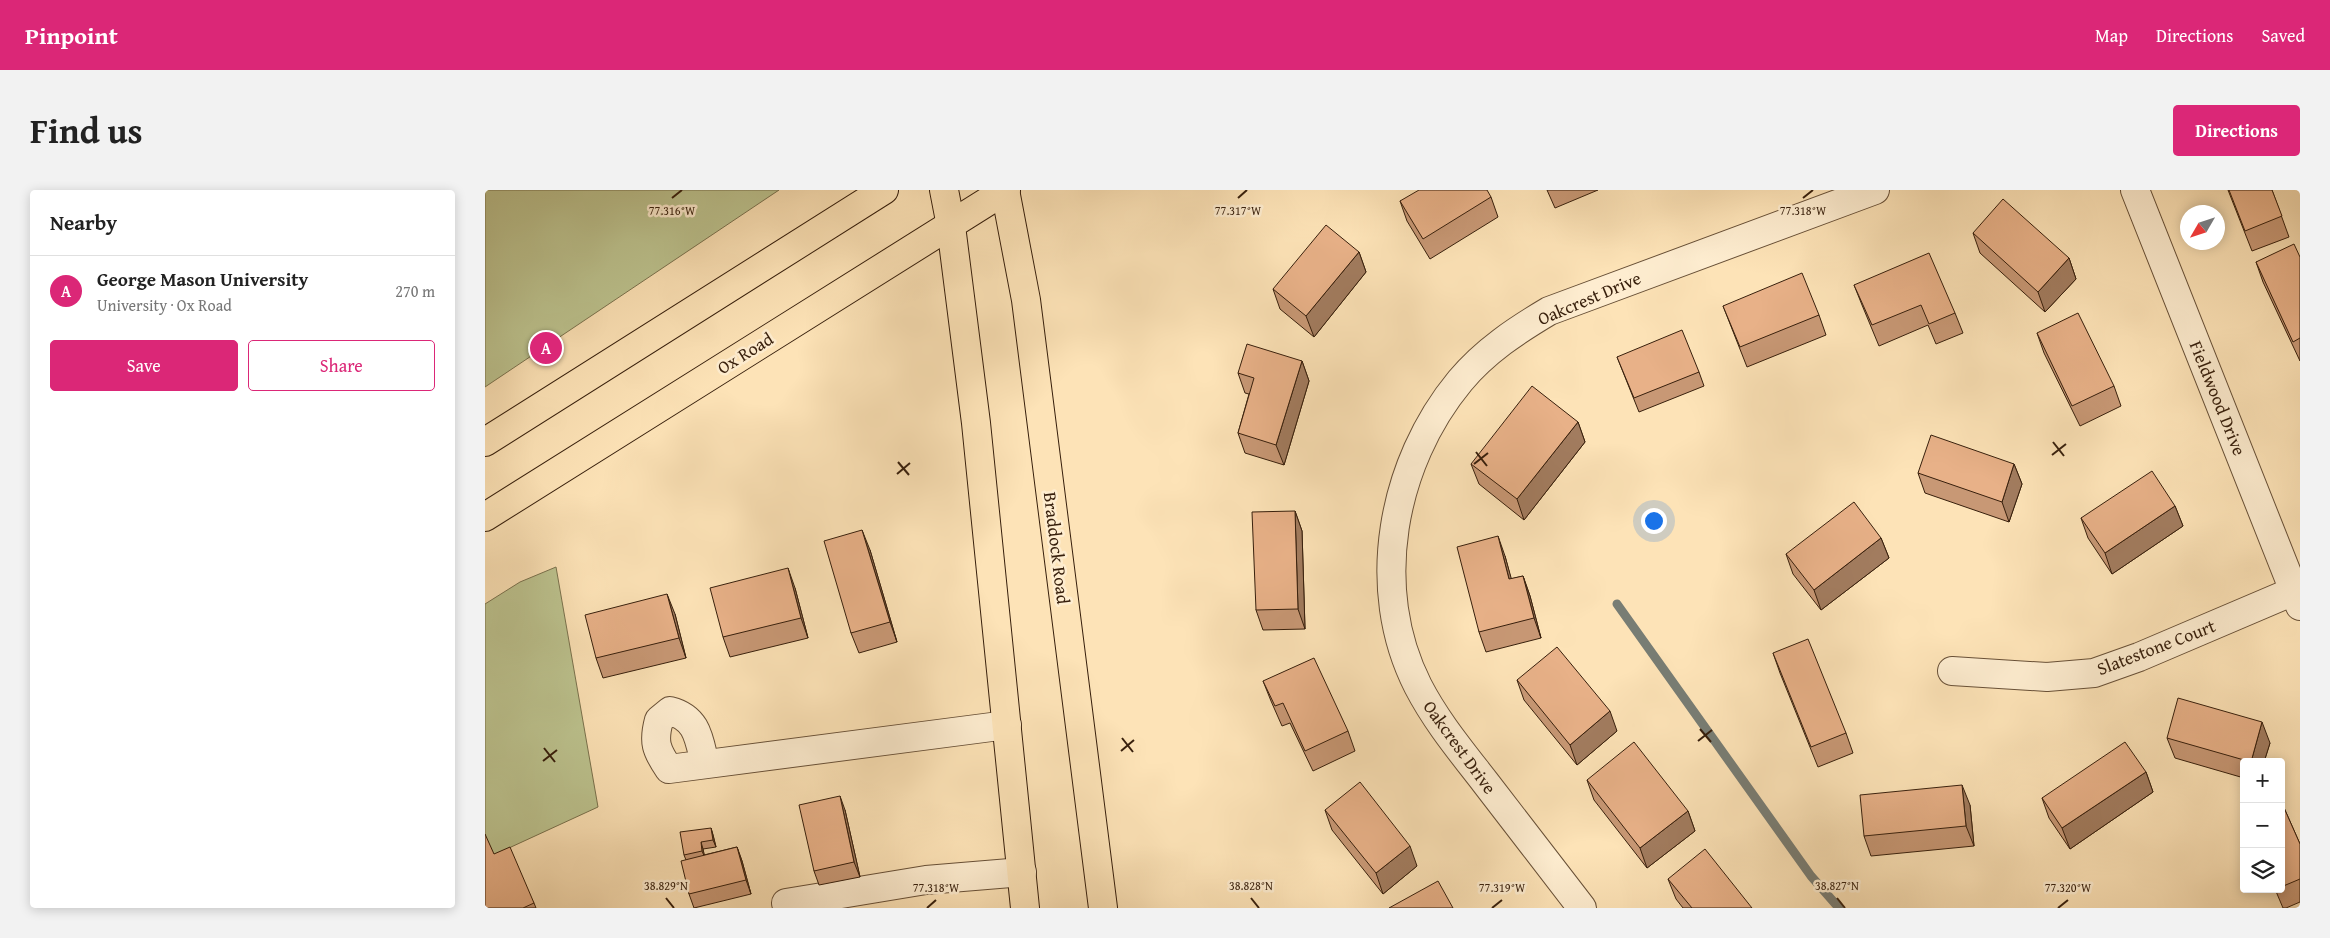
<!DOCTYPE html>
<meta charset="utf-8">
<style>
body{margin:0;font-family:"Gentium Book Plus",serif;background:#f2f2f2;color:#222}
.controls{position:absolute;right:15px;bottom:15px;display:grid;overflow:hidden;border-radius:5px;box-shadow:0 2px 12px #0003}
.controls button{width:45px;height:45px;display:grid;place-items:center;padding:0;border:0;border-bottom:1px solid #e0e0e0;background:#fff;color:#222;font:25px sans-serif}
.compass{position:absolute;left:1695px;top:15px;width:45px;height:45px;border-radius:50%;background:#fff;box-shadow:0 2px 12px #0003;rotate:231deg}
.you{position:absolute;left:1168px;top:330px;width:18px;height:18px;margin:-12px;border:4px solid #fff;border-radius:50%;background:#1a73e8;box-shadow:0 0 0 8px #1a73e833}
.badge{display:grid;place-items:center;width:32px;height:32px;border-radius:50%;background:#db2777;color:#fff;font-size:16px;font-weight:700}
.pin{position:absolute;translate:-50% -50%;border:2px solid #fff;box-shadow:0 1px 5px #0006}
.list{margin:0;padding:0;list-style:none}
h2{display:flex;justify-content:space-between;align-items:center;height:65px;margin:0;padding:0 20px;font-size:21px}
h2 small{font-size:16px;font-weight:400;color:#767676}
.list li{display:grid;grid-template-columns:32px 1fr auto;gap:15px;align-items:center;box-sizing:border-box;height:70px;padding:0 20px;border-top:1px solid #e0e0e0}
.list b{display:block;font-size:19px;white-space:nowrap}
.list p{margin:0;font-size:16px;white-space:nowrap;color:#767676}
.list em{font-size:16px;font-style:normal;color:#767676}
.actions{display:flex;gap:10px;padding:15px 20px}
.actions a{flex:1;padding:11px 0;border:1px solid #db2777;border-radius:5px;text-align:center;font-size:18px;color:#db2777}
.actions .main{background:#db2777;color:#fff}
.icon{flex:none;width:28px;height:28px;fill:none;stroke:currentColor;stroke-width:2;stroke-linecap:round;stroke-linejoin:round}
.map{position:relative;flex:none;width:1815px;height:718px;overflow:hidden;border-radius:5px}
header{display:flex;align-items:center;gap:30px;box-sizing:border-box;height:70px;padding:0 25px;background:#db2777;color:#fff}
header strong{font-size:24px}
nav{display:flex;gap:28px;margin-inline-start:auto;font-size:18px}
.intro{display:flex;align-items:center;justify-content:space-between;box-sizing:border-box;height:120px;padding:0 30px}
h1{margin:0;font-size:35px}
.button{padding:12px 22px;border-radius:5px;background:#db2777;color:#fff;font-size:18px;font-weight:700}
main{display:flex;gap:30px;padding:0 30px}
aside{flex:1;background:#fff;border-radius:5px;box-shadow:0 2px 12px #0003}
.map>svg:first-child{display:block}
</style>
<header>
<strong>Pinpoint</strong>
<nav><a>Map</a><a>Directions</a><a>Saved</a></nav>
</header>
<div class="intro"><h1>Find us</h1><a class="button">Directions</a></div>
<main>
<aside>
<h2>Nearby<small></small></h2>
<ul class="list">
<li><span class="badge">A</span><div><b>George Mason University</b><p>University · Ox Road</p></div><em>270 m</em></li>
</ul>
<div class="actions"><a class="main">Save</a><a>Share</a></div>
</aside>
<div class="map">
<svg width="1815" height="718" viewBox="0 0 1815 718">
<rect width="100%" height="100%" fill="#fde3b7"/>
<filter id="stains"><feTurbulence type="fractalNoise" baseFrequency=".004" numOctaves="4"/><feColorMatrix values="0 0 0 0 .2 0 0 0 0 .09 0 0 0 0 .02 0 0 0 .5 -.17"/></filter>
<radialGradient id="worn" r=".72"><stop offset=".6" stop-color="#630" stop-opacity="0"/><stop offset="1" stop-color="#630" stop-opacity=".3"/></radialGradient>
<!-- green -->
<g fill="#bdc490" stroke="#7a724e">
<polygon points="0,0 294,0 0,197"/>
<polygon points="71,377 113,617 0,669 0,414 35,392"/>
</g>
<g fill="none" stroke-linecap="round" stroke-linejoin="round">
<!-- stream -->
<polyline stroke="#787d74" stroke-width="9" points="1132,414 1326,686 1354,718"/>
<defs>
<g id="minor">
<polyline points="1650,0 1815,416"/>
<polyline points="1467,481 1562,487 1609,483 1654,467 1809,401"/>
<path d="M220 574C214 550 213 528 185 521L174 530C168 552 171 560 184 579L522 535"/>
<polyline points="301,713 441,690 537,682"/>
<path d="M1097 718C1065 676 1032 634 1000 592 976 561 951 531 933 496 883 398 907 273 975 191 1000 161 1032 140 1064 121L1390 0"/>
</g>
<g id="major">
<polyline points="459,0 466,36 491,233 540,718"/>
<polyline points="520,0 541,110 618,718"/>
<polyline points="0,252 399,0"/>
<polyline points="0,327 521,0"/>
</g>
</defs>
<!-- minor casing -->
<use href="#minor" stroke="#685037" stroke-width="30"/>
<!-- major casing -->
<use href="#major" stroke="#371f0c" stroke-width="30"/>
<!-- minor -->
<use href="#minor" stroke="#feedd0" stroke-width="28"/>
<!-- major -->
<use href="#major" stroke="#fde3b7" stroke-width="28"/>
</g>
<!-- wall -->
<g fill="#c89875" stroke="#371f0c">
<polygon points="1062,0 1113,0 1070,18"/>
<polygon points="1743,0 1787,0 1804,47 1767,61"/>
<polygon points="1006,7 1013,27 945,69 922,31 915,11"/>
<polygon points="1488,43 1584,68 1591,89 1560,122 1495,63"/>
<polygon points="874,62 881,82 829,147 795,119 788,99"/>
<polygon points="1815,67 1815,171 1778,92 1771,72"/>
<polygon points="1369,95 1470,123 1478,143 1451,154 1443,135 1394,156 1377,115"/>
<polygon points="1238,116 1334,125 1341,145 1262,177"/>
<polygon points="1552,143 1629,196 1636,216 1595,236 1559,163"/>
<polygon points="1132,167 1214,182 1219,196 1154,222"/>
<polygon points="817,171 824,191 799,275 760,263 753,243 764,204 760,203 753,183"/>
<polygon points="1093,232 1100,252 1039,330 994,294 986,274"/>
<polygon points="1529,274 1537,294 1524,332 1440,303 1433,283"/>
<polygon points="1690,316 1698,336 1627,384 1603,348 1596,328"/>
<polygon points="810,321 817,341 820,439 778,440 771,420"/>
<polygon points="1396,348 1404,368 1336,420 1308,384 1301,364"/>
<polygon points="385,360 412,452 374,463 366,443"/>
<polygon points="1020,366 1026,389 1038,386 1045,406 1056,448 1001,462 994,442"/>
<polygon points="310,398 323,448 245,467 238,447"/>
<polygon points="190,424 201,468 118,488 111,468"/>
<polygon points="1288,463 1361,543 1368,563 1333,577 1295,483"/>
<polygon points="1032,490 1132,541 1092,575 1039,510"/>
<polygon points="778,491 863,541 870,561 828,581 805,533 797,536 786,511"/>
<polygon points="1682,548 1785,553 1779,572 1759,572 1759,588 1690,568"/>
<polygon points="1661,582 1668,602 1585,659 1564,628 1557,608"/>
<polygon points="1102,590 1203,621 1210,641 1162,678 1109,610"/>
<polygon points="1796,611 1815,654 1815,712 1801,718 1798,718 1790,699 1796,699"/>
<polygon points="1485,615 1489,656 1386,666 1379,646"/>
<polygon points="360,620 375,687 334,695 329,681"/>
<polygon points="840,620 932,676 898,704 847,640"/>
<polygon points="226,638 228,645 231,657 218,659 219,665 252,657 257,671 266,704 209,718 204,704 201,670 199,665"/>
<polygon points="9,664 49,713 51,718 0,718"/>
<polygon points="1183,689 1267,718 1198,718 1191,709"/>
</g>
<!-- shaded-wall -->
<g fill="#a27c5f" stroke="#371f0c">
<polygon points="874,62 881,82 829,147 821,126"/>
<polygon points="1584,68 1591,89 1560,122 1553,102"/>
<polygon points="817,171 824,191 799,275 791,255"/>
<polygon points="1093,232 1100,252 1039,330 1032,309"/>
<polygon points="1529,274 1537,294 1524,332 1517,312"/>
<polygon points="1690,316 1698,336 1627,384 1620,363"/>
<polygon points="810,321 817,341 820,439 813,419"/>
<polygon points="377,340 385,360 412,452 405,432"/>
<polygon points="1013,346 1020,366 1032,409 1024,389"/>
<polygon points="1396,348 1404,368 1336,420 1329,400"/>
<polygon points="303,378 310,398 323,448 316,428"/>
<polygon points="1038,386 1045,406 1056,448 1049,428"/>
<polygon points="182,404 190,424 201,468 194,448"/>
<polygon points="1125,521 1132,541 1092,575 1085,555"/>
<polygon points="1777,532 1785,553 1779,572 1766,572"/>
<polygon points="1661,582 1668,602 1585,659 1577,638"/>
<polygon points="1477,595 1485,615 1489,656 1481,636"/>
<polygon points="355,606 360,620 375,687 369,672"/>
<polygon points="1203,621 1210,641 1162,678 1155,658"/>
<polygon points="226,638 228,645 231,657 228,650"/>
<polygon points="216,652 218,659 220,668 217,661"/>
<polygon points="925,656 932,676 898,704 891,683"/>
<polygon points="252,657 257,671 266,704 261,690"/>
</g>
<!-- building -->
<g fill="#e8b188" stroke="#371f0c">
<polygon points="934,0 1002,0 1006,7 938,49 915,11"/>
<polygon points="1744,0 1787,0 1797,26 1760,41"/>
<polygon points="1518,9 1584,68 1553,102 1488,43"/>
<polygon points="841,35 874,62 821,126 788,99"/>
<polygon points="1809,54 1815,67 1815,148 1808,152 1771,72"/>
<polygon points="1444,63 1470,123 1444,134 1436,115 1387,135 1369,95"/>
<polygon points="1317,83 1334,125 1255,157 1238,116"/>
<polygon points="1593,123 1629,196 1587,216 1552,143"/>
<polygon points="1197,140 1214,182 1149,208 1132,167"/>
<polygon points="762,154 817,171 791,255 753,243 769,188 753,183"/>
<polygon points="1047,196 1093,232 1032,309 986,274"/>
<polygon points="1446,245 1529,274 1517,312 1433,283"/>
<polygon points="1667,281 1690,316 1620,363 1596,328"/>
<polygon points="1369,312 1396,348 1329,400 1301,364"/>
<polygon points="810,321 813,419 771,420 767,322"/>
<polygon points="377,340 405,432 366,443 339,351"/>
<polygon points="1013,346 1024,389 1038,386 1049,428 994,442 972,357"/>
<polygon points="303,378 316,428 238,447 225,398"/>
<polygon points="182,404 194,448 111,468 100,425"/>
<polygon points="1323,449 1361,543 1326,557 1288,463"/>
<polygon points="1072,457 1125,521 1085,555 1032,490"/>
<polygon points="829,468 863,541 820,561 798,513 790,516 778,491"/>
<polygon points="1693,508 1777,532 1766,572 1682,548"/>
<polygon points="1149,552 1203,621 1155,658 1102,590"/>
<polygon points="1640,552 1661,582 1577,638 1557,608"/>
<polygon points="875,592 925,656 891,683 840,620"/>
<polygon points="1477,595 1481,636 1379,646 1375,605"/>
<polygon points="355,606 369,672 329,681 314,615"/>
<polygon points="1796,611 1815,654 1815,689 1796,697"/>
<polygon points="1759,617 1759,623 1756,618"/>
<polygon points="226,638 228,650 216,652 217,661 199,665 195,642"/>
<polygon points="0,644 9,664 25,657 49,713 38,718 0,718"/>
<polygon points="252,657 261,690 204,704 196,671"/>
<polygon points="1220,659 1267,718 1207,718 1183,689"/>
<polygon points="953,691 968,718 904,718"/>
</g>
<!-- ticks -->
<path fill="none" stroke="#371f0c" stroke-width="2" d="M187 8 197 0M753 8 762 0M1318 8 1328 0M1568 252 1579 266M991 262 1002 276M1567 265 1581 254M413 272 424 285M989 274 1003 263M412 284 425 273M1215 539 1226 552M637 548 648 562M1213 551 1227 540M59 558 70 572M636 561 649 550M58 571 72 560M181 708 189 718M766 708 774 718M1352 708 1360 718M442 718 451 710M1007 718 1017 710M1573 718 1583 710"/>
<g text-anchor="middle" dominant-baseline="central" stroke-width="5" stroke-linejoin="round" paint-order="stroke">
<!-- street labels -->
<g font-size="18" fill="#371f0c" stroke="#feedd0">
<text transform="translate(1104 108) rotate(-23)">Oakcrest Drive</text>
<text transform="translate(260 163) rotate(-32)">Ox Road</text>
<text transform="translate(1733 208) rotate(68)">Fieldwood Drive</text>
<text transform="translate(572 358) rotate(83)">Braddock Road</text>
<text transform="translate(1671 457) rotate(-21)">Slatestone Court</text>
<text transform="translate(975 557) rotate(54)">Oakcrest Drive</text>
</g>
</g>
<g font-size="12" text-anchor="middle" fill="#371f0c" stroke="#feedd0" stroke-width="5" stroke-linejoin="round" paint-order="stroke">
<text x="187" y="25">77.316°W</text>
<text x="753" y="25">77.317°W</text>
<text x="1318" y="25">77.318°W</text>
<text x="181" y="700">38.829°N</text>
<text x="766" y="700">38.828°N</text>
<text x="1352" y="700">38.827°N</text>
<text x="451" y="702">77.318°W</text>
<text x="1017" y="702">77.319°W</text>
<text x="1583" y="702">77.320°W</text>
</g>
<rect width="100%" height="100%" filter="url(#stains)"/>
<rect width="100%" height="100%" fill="url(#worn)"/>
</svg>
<div class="controls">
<button>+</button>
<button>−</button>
<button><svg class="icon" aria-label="layers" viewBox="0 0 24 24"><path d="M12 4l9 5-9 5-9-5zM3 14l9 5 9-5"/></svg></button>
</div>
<svg class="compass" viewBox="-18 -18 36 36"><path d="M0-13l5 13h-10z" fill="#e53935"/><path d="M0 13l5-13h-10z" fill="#767676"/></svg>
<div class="you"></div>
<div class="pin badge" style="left:61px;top:158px">A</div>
</div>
</main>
